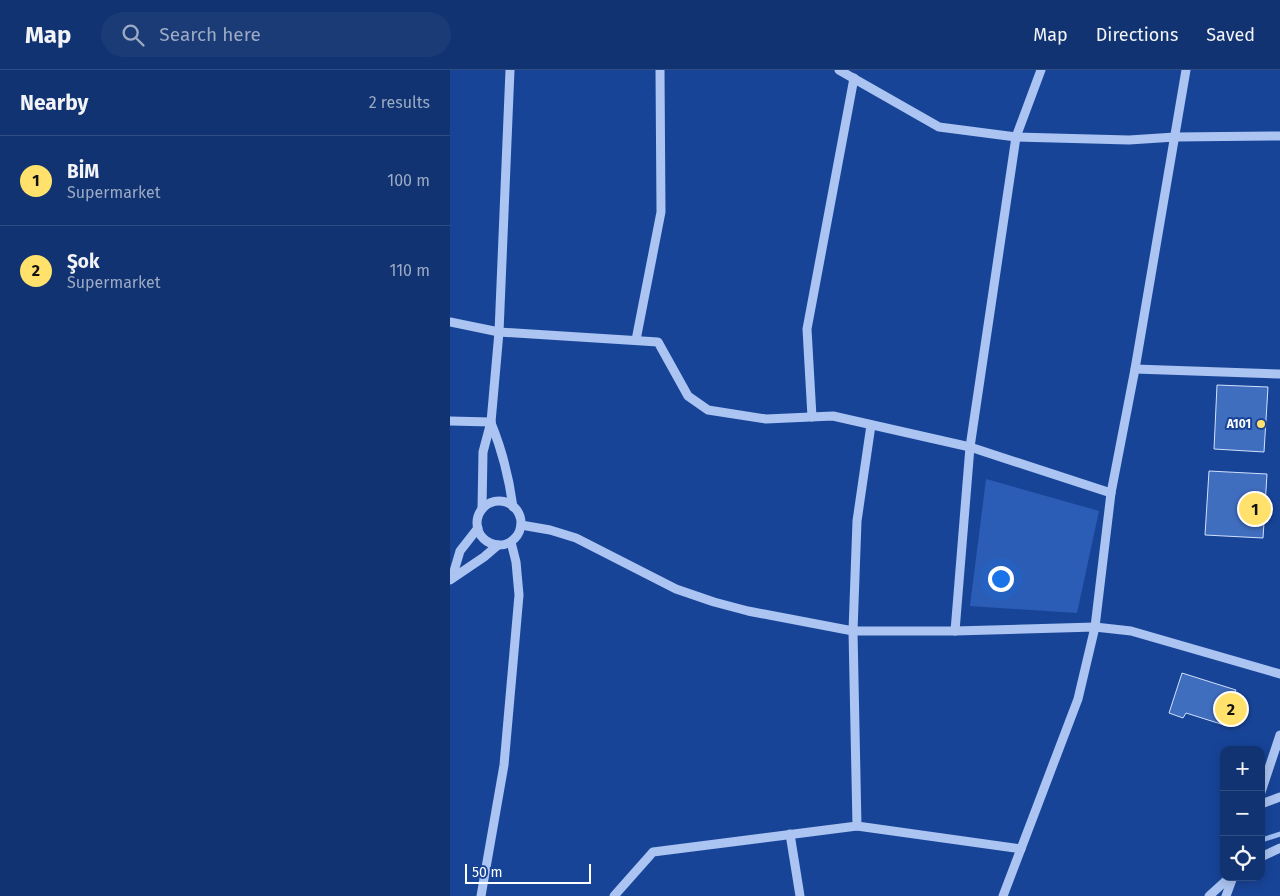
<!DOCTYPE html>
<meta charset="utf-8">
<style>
body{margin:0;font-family:"Fira Sans",sans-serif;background:#1b3b77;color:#f1f3f6}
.controls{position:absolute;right:15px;bottom:15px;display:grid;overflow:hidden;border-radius:10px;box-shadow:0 2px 12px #0003}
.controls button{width:45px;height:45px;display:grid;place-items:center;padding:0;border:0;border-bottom:1px solid #314e84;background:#123372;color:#f1f3f6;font:25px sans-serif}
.scale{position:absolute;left:15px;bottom:12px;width:126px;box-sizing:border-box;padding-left:5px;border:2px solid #fff;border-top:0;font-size:14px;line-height:18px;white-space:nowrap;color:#fff;-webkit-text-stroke:4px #184498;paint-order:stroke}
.you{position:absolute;left:550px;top:508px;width:18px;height:18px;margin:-12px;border:4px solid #fff;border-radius:50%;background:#1a73e8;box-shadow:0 0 0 8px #1a73e833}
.badge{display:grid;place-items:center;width:32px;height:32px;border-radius:50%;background:#ffe16b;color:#111;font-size:16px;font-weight:700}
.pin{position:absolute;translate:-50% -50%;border:2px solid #fff;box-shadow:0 1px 5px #0006}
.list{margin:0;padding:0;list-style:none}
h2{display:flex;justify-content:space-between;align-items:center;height:65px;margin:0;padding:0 20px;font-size:21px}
h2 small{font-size:16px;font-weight:400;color:#9caac4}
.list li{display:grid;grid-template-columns:32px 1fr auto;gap:15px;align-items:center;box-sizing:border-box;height:90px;padding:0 20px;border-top:1px solid #314e84}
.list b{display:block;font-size:19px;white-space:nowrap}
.list p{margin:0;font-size:16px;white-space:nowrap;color:#9caac4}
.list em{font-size:16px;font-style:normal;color:#9caac4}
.icon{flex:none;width:28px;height:28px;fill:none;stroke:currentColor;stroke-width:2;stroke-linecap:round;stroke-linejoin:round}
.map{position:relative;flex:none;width:830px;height:826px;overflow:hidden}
header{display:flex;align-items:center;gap:30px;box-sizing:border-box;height:70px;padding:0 25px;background:#123372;border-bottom:1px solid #314e84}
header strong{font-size:24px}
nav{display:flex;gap:28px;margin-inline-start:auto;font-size:18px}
.search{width:350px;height:45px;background:#1b3b77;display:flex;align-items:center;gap:12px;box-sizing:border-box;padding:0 18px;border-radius:28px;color:#9caac4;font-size:19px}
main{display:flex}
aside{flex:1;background:#123372}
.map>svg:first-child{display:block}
</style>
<header>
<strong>Map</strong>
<div class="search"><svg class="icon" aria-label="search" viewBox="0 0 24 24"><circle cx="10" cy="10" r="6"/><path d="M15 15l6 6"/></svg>Search here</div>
<nav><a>Map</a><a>Directions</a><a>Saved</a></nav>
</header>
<main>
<aside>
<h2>Nearby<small>2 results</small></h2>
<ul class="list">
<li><span class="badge">1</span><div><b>BİM</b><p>Supermarket</p></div><em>100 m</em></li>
<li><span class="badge">2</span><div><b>Şok</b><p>Supermarket</p></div><em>110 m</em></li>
</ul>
</aside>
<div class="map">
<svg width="830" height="826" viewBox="0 0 830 826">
<rect width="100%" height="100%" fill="#184498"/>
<!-- green -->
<polygon fill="#2b5db6" points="536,409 649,441 627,543 520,536"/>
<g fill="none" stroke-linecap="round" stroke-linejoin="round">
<!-- stream -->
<polyline stroke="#9ebef4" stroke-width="5" points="815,769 830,764"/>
</g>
<!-- building -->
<g fill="#406ebf" stroke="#d2e1fc">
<polygon points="767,315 818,317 814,382 764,379"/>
<polygon points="759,401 817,404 813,468 755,465"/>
<polygon points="732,603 786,620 774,655 736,643 733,648 719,643"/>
</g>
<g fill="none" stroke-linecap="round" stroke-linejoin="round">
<!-- minor -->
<g stroke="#abc4f1" stroke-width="9">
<polyline points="389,0 489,57 566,67 679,70 725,67 830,66"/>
<polyline points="0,252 49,262 208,272 238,326 258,340 316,349 383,346 520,377 661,423"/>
<polyline points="186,270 211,142 210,0"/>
<polyline points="685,299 830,304"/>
<polyline points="362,347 357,259 404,8"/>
<polyline points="0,351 41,352"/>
<path d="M41 353C52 380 59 407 63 437"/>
<circle cx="49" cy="453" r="22"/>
<polyline points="32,439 33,382 41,352 49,262 60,0"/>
<polyline points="71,455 100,460 126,468 226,519 264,532 298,541 403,561 505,561 645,557 681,561 830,604"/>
<polyline points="2,508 10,481 28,458"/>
<polyline points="0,510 34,487 48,475"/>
<polyline points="505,561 520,377 566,67 591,0"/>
<polyline points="811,722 830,665"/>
<polyline points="811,734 830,727"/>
<polyline points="407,756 403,561 407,451 421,355"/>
<polyline points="340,764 350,826"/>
<polyline points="811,787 830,778"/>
<polyline points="31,826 54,695 69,525 66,492 61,472"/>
<polyline points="164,826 203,782 407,756 571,779"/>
<polyline points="553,826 628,629 645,557 661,423 685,299 736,0"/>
<polyline points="759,826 780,807"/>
<polyline points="776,826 783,807"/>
</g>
</g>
<!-- markers -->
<circle fill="#ffe16b" stroke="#184498" stroke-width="2" cx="811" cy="354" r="5"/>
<g text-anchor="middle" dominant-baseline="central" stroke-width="4" stroke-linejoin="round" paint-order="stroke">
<!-- poi labels -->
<g font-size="12" font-weight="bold" fill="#fff" stroke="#184498" text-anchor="end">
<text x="801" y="354">A101</text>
</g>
</g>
</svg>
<div class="controls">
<button>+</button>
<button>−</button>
<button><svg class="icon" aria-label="locate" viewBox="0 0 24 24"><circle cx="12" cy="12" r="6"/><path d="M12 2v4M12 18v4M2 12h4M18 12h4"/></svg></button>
</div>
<div class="scale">50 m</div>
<div class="you"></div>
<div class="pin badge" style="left:805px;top:439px">1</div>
<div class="pin badge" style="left:781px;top:639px">2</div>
</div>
</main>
